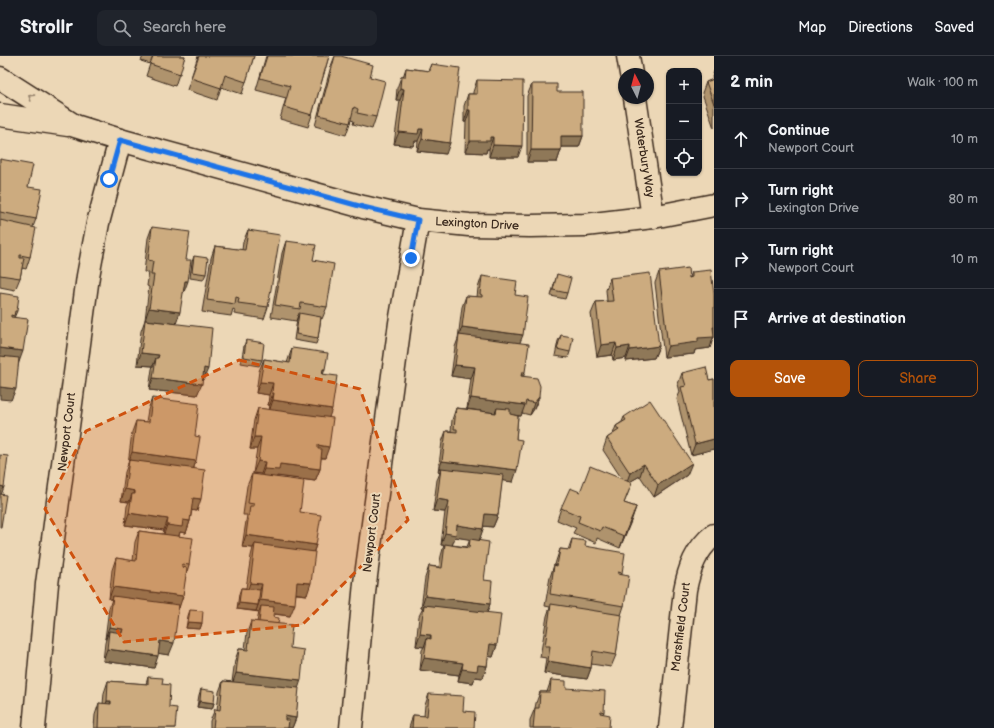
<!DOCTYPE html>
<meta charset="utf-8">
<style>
body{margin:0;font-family:"Balsamiq Sans",sans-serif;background:#20242c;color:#f1f3f6}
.controls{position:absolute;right:12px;top:12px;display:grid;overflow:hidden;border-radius:8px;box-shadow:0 1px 3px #0004}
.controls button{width:36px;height:36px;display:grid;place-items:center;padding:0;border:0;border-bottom:1px solid #363941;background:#171b24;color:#f1f3f6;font:20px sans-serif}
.compass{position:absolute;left:618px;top:12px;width:36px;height:36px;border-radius:50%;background:#171b24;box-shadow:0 1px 3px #0004;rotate:354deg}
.stop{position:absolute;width:12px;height:12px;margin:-9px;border:3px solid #1a73e8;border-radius:50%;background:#fff}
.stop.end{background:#1a73e8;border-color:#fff;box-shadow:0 1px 4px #0008}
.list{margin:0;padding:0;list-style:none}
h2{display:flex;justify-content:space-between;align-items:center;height:52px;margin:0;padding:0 16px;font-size:17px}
h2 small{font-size:13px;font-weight:400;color:#9ea1a6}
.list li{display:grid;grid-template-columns:26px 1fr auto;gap:12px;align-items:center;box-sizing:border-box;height:60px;padding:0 16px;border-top:1px solid #363941}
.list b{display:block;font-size:15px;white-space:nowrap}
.list p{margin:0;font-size:13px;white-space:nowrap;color:#9ea1a6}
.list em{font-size:13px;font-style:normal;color:#9ea1a6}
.actions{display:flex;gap:8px;padding:12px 16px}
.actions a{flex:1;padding:9px 0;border:1px solid #b45309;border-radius:8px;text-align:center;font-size:14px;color:#b45309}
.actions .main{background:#b45309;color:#fff}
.icon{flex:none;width:22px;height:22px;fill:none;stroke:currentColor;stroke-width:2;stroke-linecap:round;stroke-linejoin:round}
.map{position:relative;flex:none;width:714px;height:672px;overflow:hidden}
header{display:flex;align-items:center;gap:24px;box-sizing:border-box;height:56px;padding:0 20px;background:#171b24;border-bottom:1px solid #363941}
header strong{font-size:19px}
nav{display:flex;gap:22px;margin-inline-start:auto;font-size:14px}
.search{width:280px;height:36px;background:#20242c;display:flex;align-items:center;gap:10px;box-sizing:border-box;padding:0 14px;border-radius:8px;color:#9ea1a6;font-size:15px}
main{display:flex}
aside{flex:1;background:#171b24}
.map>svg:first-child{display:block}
</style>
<header>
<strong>Strollr</strong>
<div class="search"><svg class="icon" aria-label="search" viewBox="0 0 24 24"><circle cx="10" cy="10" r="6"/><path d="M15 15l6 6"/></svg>Search here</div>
<nav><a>Map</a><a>Directions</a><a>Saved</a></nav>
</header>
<main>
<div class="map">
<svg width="714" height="672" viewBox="0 0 714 672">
<rect width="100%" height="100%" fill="#ecd7b6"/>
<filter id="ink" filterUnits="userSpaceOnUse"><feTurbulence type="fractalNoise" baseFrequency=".025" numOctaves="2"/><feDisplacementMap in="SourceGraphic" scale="8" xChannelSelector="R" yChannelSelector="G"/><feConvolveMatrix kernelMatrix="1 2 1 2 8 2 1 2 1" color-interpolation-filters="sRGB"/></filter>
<g filter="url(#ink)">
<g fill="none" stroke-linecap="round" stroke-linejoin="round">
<defs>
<g id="street">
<polyline points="628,0 631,18"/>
<polyline points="0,22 75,70 120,84 363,151 418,164 469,169 530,170 585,169 653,161 714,149"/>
<polyline points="635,42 653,161"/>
<polyline points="0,59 68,69"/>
<polyline points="34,672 47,528 88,220 98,167 120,84"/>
<polyline points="351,672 365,527 400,267 418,164"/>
<path d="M670 672 685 534C689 513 696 493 714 479"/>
</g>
</defs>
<!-- street casing -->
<use href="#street" stroke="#3b2a1e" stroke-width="25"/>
<!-- street -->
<use href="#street" stroke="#ecd7b6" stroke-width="22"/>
</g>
<!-- wall -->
<g fill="#af936d" stroke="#3b2a1e" fill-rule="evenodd">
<polygon points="143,0 185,0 175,30 146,20 150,8 141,5"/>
<polygon points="198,0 254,0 242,38 221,31 217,44 187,34"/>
<polygon points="266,0 329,0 312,59 308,71 280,63 286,42 256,34"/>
<polygon points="335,0 370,21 376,61 372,73 353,68 354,65 351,64 346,79 315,70 331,10"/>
<polygon points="431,8 446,98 417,95 418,85 415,85 413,90 394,88 400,44 396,44 397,32 401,21 403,21 406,12 428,15"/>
<polygon points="714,15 714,72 702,37 706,26 713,23 712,21"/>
<polygon points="477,24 518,101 489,101 489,93 487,93 486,97 465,96 466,66 464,66 464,50 468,38 473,38 473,36"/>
<polygon points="532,28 557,36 583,80 579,91 561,91 561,94 557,106 527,106 527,40"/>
<polygon points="0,103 28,131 36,163 33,171 30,201 26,213 22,212 20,222 15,234 0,231"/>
<polygon points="152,171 186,204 184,236 183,236 176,267 203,324 202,324 197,339 149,334 152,313 153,310 137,309 141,275 145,264 149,231 147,230 149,216 144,216 148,182"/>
<polygon points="248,174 268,251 264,263 234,258 235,254 233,253 231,260 202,256 211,202 215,190 242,194 243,186"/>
<polygon points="286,185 313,204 327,251 322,263 321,262 318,282 316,288 294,284 297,263 299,259 298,259 296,265 271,261 282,197"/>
<polygon points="194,200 206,218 203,224 190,222 192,206"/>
<polygon points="659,216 689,222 690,221 692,216 714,239 714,282 713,282 710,292 695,294 694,298 664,301 655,227"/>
<polygon points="557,218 567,237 565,243 551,240"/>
<path d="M482 220 515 239 523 320 539 341 534 353 530 359 522 357 521 360H518L516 383 513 426 502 424 498 459 493 471 484 470 479 484 484 524 490 548 487 557 497 589 493 601 488 600 487 610 483 622 475 621 473 627 458 625 459 619 420 614 422 594 424 591 416 590 419 560 423 552H421L425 522 429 510 439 511 441 500 444 489H441L445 456 433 455 437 424 440 417 438 416 442 386 446 375H451L452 364 456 352 467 353 471 323 451 320 455 291 458 283 462 251 466 240 477 241 478 232ZM455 481 470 483 467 491 452 489Z"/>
<polygon points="610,222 659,290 654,302 626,305 626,302 613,304 612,299 597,301 591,258 596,246 607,245 606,234"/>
<polygon points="0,237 17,255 14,262 19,306 11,344"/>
<polygon points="561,279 570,296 568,302 555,300 558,285"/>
<polygon points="246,284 262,304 259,310 241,307 244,290"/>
<polygon points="292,292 323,318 329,361 325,402 321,402 320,413 315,425 277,420 276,422 300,456 316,489 314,495 307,539 296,538 290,560 273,558 273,561 278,568 290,592 298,632 296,662 292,672 210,672 210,665 215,653 217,654 219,636 223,625 232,626 235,604 239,593 245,593 247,577 251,565 257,566 259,556 237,553 239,538 241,532 246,532 251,500 253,492 242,491 247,459 243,459 247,430 252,418 261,420 261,418 253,417 257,393 250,393 254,364 258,352 269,354 270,349 268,349 269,339 256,337 259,315 264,303 287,307"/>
<polygon points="682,317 709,324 714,323 714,393 691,399 677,343 680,336 678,328"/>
<polygon points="152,342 195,380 194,412 197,455 192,454 190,465 186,477 180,476 179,480 189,509 186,519 179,552 178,552 169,599 158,597 154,612 103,605 105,587 106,583 105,583 109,552 112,543 109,543 112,514 116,502 133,505 135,486 139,475 163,478 164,474 125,469 127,450 129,446 121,445 125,416 128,408 132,376 136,365 146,366 148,354"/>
<polygon points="624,361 687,419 654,441 640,420 629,426 632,427 624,447 636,451 620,492 597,482 596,487 573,477 576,472 557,464 561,452 622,423 603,394 607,382 613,378 616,370 622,366"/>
<polygon points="572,483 585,490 622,517 622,519 624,550 621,559 616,599 611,611 591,608 591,612 587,623 544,617 546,602 540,601 547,560 550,551 545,550 550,521 554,509 555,509 556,505 560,493 568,494"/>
<polygon points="190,554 202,567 200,573 186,572 188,560"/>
<polygon points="148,621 162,628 175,672 94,672 95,659 99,647 103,648 104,637 108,625 146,628"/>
<polygon points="551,624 566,632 604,656 603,658 609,672 530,672 530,664 535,652 536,647 540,636 547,636"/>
<polygon points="201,633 214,647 212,653 197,651 199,639"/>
<polygon points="429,638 463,655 474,672 409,672 413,659 424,660 425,649"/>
</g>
<!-- shaded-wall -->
<g fill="#8f7859" stroke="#3b2a1e">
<polygon points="400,32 404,33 400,44 396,44"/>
<polygon points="468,54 470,54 466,66 464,66"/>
<polygon points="419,73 423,73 418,85 415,85 413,90 394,88 399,76"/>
<polygon points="561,80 583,80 579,91 557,91"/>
<polygon points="490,81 493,81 489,93 487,93 486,97 465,96 470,85"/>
<polygon points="422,83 450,87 446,98 417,95"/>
<polygon points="493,89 522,90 518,101 489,101"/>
<polygon points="531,94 561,94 557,106 527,106"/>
<polygon points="185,225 188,225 184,236 181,236"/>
<polygon points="149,252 180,256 176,268 145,264"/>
<polygon points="462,271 523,279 518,291 459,279 458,283"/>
<polygon points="713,271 714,271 714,282 713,282 710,292 695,294 694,298 664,301 668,290 698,282"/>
<polygon points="616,287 612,299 597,301 601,289"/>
<polygon points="630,290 626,302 613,304 617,292"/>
<polygon points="659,290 654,302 626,305 630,294"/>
<polygon points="0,292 23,295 19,306 0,304"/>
<polygon points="141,297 159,299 155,308 156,302 153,310 137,309"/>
<polygon points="455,309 475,311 471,323 451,320"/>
<polygon points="204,312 208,313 203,324 199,324"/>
<polygon points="323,313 325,313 321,325"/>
<polygon points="522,316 525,316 521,328"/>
<polygon points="153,322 202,328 197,339 149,334"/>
<polygon points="260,326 273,327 269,339 256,337"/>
<polygon points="0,331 16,333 11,344 0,343"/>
<polygon points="272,337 274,337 270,349 268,349"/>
<polygon points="539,341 534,353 530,359 534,347"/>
<polygon points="471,342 525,349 521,360 496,357 497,352 495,357 467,353"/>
<polygon points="273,344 332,353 328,364 269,356"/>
<polygon points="254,381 261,381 257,393 250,393"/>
<polygon points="714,383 714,393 691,399 695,388"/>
<polygon points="318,389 329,391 325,402 314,401"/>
<polygon points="132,396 196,405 192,417 129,404 128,408"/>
<polygon points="258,405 265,406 261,418 253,417"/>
<polygon points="442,405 517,414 513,426 441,417 441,412 440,417 438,416"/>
<polygon points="692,407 687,419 654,441 658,429"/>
<polygon points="280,408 320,413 315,425 277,420 275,426 260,425 264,413"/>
<polygon points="644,408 640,420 626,428 630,417"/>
<polygon points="0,430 4,431 0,442"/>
<polygon points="125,433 135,435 131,446 132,438 129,446 121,445"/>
<polygon points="193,442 201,443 197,455 189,454"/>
<polygon points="437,443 449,445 445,456 433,455"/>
<polygon points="636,451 632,463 620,492 624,480"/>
<polygon points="129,457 168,463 164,474 125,469"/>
<polygon points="485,458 498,459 493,471 481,470"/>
<polygon points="183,464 190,465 186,477 180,476 178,483 163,481 167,469"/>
<polygon points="457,469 483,473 479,485 455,481 452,490 441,489 445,477"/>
<polygon points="246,479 316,489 312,500 255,488 253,492 242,491"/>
<polygon points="297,526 311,527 307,539 293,537"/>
<polygon points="250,527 262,528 258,540 246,539"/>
<polygon points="113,531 183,540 179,552 113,543 113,540 112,543 109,543"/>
<polygon points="425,540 490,548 486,560 424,549 423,552 421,552"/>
<polygon points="260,544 295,548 290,560 260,556 261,550 259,556 256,555"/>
<polygon points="239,547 258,549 256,555 237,553"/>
<polygon points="188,566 202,567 200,573 186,572"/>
<polygon points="109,571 123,573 119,585 109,575 106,583 105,583"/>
<polygon points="420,578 431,579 427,591 427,582 424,591 416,590"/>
<polygon points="160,585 174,587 169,599 156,597"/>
<polygon points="490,588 497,589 493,601 485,600"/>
<polygon points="107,593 158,600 154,612 103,605"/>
<polygon points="424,602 463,607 459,619 420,614"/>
<polygon points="548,605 591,612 587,623 544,617"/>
<polygon points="478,609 487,610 483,622 475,621 473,627 458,625 462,613"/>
<polygon points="236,617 301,624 297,636 232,629"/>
<polygon points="107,645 111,645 107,657 102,657"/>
<polygon points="200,645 214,647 212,653 197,651"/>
<polygon points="285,660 296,662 292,672 281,672"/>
</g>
<!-- building -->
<g fill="#ccab7f" stroke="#3b2a1e">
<polygon points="153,0 185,0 180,18 150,8"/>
<polygon points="199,0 254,0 246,26 225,19 221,32 191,22"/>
<polygon points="267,0 329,0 312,59 284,51 290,30 260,22"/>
<polygon points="335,0 341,0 373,9 370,21 385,25 376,61 357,57 358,53 354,51 350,67 319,59"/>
<polygon points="431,8 460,12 450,87 422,83 423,73 419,73 418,78 399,76 404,33 400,32 401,21 405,21 406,12 430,15"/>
<polygon points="714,23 714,48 706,26"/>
<polygon points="477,24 523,25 522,90 493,89 493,81 490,81 490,85 470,85 470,54 468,54 468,38 477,38"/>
<polygon points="532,28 557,28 557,36 583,36 583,80 561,80 561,94 531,94"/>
<polygon points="0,103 33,109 28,131 42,133 36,163 0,156"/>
<polygon points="0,164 36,172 30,201 20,199 20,202 24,202 20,222 0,219"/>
<polygon points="152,171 190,176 186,204 191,204 188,225 185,225 180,256 149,252 154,219 151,219 153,205 148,204"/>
<polygon points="248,174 280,179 268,251 238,247 239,242 236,241 235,248 207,244 215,190 245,194"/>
<polygon points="286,185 316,189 313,204 334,208 327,251 301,247 300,253 275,249"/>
<polygon points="194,200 208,202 206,218 192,216"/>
<polygon points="688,212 689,222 692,221 692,216 711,214 714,239 714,271 713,271 714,281 698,282 698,286 668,290 659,216"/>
<polygon points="650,217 659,290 630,294 630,290 617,292 616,287 601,289 596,246 613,245 610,222"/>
<polygon points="557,218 571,222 567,237 553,234"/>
<polygon points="482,220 517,225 515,239 528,241 523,279 462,271 466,240 482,241 482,239 480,238"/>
<polygon points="0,237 19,240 17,255 15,255 14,260 11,259 11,261 28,263 23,295 0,292"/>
<polygon points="299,257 321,261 318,282 296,278"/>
<polygon points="145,264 212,272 208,313 204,312 202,328 153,322 156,302 158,302 159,299 141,297"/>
<polygon points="459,279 529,288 525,316 522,316 521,320 537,322 540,330 539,341 534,347 526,345 525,349 471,342 475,311 455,309"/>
<polygon points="561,279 573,281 570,296 557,293"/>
<polygon points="246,284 264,287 262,304 244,301"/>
<polygon points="292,292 328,297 325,313 323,313 322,318 337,320 332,353 273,344 274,337 272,337 273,327 260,326 264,303 290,307"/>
<polygon points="0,300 19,302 16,333 0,331"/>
<polygon points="706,311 709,324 714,323 714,383 695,388 681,331 686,330 682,317"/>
<polygon points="152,342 199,348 195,380 200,381 196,405 132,396 136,365 149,366"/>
<polygon points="650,344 692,407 658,429 644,408 630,417 607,382 619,374 616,370 626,364 624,361"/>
<polygon points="258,352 333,362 329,391 318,389 318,393 322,393 320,413 280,408 279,414 264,413 265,406 258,405 261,381 254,381"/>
<polygon points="456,352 496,357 497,352 510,353 510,358 518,360 516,383 522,384 517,414 442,405 446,375 457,376 457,373 454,373"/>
<polygon points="0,399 8,400 4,431 0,430"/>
<polygon points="129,404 205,414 201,443 193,442 190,465 183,464 182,471 167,469 168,463 129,457 132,438 135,438 135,435 125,433"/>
<polygon points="590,410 632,427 624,447 636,451 624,480 602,471 600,475 578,466 580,460 561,452 570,432 580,436"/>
<polygon points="441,412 503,419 498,459 485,458 483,473 457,469 456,479 445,477 449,445 437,443"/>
<polygon points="252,418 304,425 300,456 321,459 316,489 246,479 250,450 254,450 254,448 248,447"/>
<polygon points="0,438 6,439 1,471 0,471"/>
<polygon points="139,475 193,482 189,509 182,508 182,511 187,512 183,540 113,531 116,502 136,505"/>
<polygon points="470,483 489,486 484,524 492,525 490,548 425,540 429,510 442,512 445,488 469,492"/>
<polygon points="572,483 586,485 585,490 625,497 622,517 618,516 618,518 629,520 624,550 550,538 554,509 557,510 560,493 570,494"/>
<polygon points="255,488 315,496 311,527 297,526 295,548 260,544 262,528 250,527"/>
<polygon points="241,532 260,534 258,549 239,547"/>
<polygon points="113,540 179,549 174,587 160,585 158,600 107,593 109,575 122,577 123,573 109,571"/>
<polygon points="551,548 622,559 616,599 593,595 591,612 548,605 550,590 545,590"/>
<polygon points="424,549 501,558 497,589 490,588 487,610 478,609 477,615 462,613 463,607 424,602 427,582 431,583 431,579 420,578"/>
<polygon points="261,550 274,551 273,561 279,562 278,568 259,566"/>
<polygon points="190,554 203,555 202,567 188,566"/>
<polygon points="251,565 292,569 290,592 304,594 301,624 236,617 239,593 248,594"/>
<polygon points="148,621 163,622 162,628 170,629 169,651 177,652 175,672 98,672 99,647 111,648 111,645 107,645 108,625 148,628"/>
<polygon points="551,624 566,625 566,632 605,635 604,656 601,655 600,657 610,659 609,672 533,672 535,652 539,652 540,636 550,636"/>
<polygon points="223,625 299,632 296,662 285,660 285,664 289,664 288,672 213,672 215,653 220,654"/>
<polygon points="201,633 215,635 214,647 200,645"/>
<polygon points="429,638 464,640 463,655 475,656 474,672 412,672 413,659 427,660"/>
</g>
<!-- one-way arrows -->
<defs><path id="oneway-chevron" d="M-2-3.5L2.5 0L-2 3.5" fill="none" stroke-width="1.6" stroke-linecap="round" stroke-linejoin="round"/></defs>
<use stroke="#94806a" href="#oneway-chevron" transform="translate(31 41) rotate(-148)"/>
</g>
<g fill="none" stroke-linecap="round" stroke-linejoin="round" filter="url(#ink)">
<!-- route -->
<polyline stroke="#1a73e8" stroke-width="5" points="109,123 120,84 363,151 418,164 411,202"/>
</g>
<!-- marked area -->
<path fill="#ce520f" fill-opacity="0.2" stroke="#ce520f" stroke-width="3" stroke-dasharray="8 5" stroke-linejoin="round" d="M239 304 360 333 408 464 302 569 124 586 45 453 86 375Z"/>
<g text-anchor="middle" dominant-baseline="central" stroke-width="4" stroke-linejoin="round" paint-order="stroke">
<!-- street labels -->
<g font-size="12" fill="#3b2a1e" stroke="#ecd7b6">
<text transform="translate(644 102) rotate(81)">Waterbury Way</text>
<text transform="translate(477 168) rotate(3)">Lexington Drive</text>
<text transform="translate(67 376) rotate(-83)">Newport Court</text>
<text transform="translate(372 477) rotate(-83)">Newport Court</text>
<text transform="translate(681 571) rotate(-83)">Marshfield Court</text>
</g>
</g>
</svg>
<div class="controls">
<button>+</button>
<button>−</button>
<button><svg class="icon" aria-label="locate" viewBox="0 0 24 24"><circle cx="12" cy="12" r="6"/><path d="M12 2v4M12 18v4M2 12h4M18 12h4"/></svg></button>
</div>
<svg class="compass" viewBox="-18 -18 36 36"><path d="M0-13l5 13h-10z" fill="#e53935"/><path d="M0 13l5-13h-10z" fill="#9ea1a6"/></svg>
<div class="stop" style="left:109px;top:123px"></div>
<div class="stop end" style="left:411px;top:202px"></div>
</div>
<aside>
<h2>2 min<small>Walk · 100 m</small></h2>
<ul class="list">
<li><svg class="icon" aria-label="ahead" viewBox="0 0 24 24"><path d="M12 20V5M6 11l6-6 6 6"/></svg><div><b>Continue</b><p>Newport Court</p></div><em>10 m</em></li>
<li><svg class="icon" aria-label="right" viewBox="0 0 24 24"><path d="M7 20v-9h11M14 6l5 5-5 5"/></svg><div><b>Turn right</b><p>Lexington Drive</p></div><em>80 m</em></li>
<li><svg class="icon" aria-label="right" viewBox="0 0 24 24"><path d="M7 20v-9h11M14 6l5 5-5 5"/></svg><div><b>Turn right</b><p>Newport Court</p></div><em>10 m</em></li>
<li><svg class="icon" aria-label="arrive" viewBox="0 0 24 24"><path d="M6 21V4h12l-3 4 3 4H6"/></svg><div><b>Arrive at destination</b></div></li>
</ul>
<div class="actions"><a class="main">Save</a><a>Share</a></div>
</aside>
</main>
